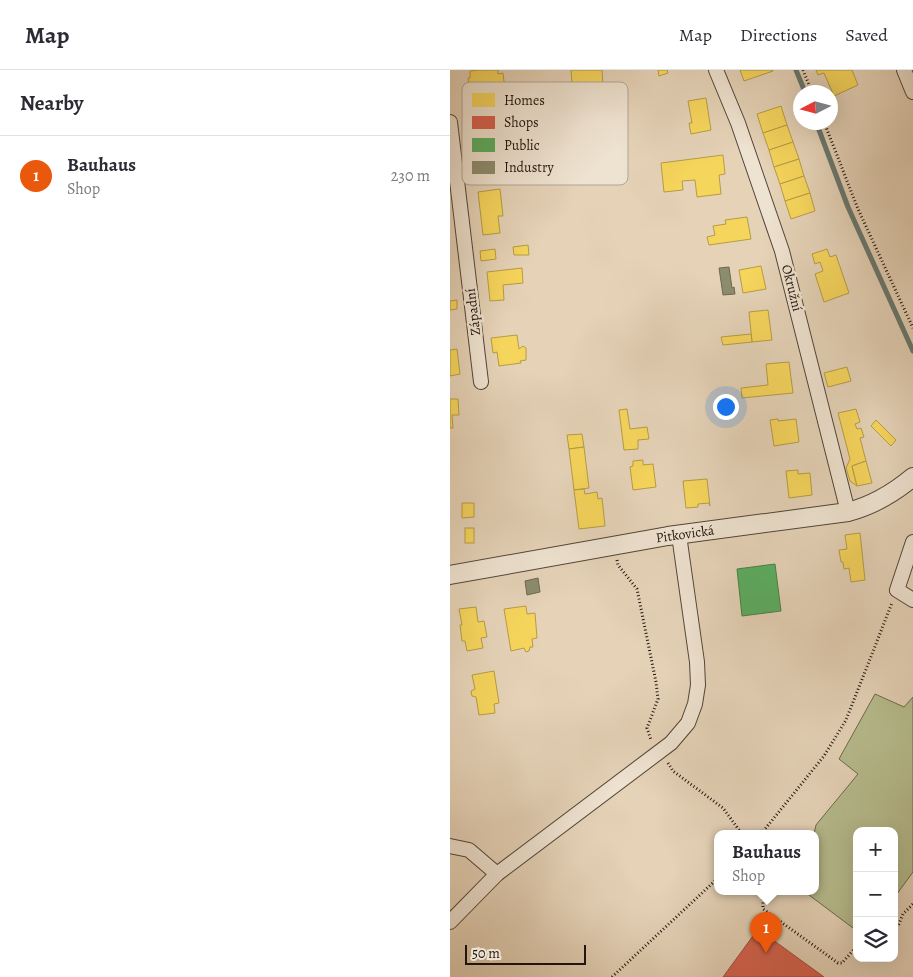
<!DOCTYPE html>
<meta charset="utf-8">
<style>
body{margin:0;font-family:Alegreya,serif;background:#f7f7f7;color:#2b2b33}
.controls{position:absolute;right:15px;bottom:15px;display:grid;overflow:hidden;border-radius:10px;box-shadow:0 5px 20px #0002}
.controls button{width:45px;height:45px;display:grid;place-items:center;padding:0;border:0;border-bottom:1px solid #e1e1e2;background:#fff;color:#2b2b33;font:25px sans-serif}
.compass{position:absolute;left:343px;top:15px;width:45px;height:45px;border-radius:50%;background:#fff;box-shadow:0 5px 20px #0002;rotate:264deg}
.scale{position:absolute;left:15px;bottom:12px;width:121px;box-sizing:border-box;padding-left:5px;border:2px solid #21160d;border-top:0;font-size:14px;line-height:18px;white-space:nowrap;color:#21160d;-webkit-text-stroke:4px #eee2d0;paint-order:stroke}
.you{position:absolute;left:275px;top:336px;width:18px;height:18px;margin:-12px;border:4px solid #fff;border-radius:50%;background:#1a73e8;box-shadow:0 0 0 8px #1a73e833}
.badge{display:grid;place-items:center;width:32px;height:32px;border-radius:50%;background:#ea580c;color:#fff;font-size:16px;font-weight:700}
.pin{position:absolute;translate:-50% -41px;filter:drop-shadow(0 1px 2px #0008)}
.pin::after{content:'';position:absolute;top:26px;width:18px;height:15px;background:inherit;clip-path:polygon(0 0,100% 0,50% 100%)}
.popup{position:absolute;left:264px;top:760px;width:105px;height:65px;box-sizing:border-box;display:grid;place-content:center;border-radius:10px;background:#fff;filter:drop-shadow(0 1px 4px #0005);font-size:16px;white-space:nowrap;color:#7c7c81}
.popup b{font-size:19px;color:#2b2b33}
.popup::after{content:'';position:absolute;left:50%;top:100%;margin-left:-10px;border:10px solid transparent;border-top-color:#fff}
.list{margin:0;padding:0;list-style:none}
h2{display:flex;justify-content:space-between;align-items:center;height:65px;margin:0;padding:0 20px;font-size:21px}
h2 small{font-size:16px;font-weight:400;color:#7c7c81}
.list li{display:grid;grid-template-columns:32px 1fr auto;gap:15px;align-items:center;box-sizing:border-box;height:80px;padding:0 20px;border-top:1px solid #e1e1e2}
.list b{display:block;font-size:19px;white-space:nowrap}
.list p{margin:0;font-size:16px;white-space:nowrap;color:#7c7c81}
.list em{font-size:16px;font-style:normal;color:#7c7c81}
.icon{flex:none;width:28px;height:28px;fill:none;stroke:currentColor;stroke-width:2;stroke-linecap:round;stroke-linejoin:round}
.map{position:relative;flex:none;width:463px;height:907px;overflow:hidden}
header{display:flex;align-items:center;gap:30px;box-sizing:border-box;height:70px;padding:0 25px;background:#fff;border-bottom:1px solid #e1e1e2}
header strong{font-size:24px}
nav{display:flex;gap:28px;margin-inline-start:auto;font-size:18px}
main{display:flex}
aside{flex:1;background:#fff}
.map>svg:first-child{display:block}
</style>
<header>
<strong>Map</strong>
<nav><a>Map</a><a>Directions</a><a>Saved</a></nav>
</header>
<main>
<aside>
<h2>Nearby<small></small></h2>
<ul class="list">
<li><span class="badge">1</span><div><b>Bauhaus</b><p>Shop</p></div><em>230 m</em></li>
</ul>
</aside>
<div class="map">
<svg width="463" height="907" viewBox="0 0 463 907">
<rect width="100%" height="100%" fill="#e5d2b7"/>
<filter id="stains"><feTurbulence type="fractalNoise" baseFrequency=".004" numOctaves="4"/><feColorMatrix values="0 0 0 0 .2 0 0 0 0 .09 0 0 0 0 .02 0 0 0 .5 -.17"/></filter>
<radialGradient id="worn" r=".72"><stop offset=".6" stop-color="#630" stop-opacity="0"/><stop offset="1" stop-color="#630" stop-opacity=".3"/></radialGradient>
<!-- green -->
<polygon fill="#b6bb8d" stroke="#6c684d" points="425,624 454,637 463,627 463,802 444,828 444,761 407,761 407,861 355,822 365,822 364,764 366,755 408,704 389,689"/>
<!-- homes -->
<g fill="#f6d55c" stroke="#b69c44">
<polygon points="28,0 48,0 48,4 53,3 56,29 46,30 46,32 23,35 22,23 20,23 18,8 20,8 20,1"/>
<polygon points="121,0 152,0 153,15 130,18 130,13 122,14"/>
<polygon points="208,0 217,0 218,3 209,6"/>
<polygon points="290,0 323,0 323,1 294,11"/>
<polygon points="366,0 402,0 408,15 384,26 374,3 368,5"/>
<polygon points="256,28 261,60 241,64 239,53 242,53 238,31"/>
<polygon points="331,36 337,55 313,63 307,44"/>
<polygon points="337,55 343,72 319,80 313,63"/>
<polygon points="42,58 44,76 38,77 39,86 23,88 20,70 16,71 14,59 19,59 19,61"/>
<polygon points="343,72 349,89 324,97 319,80"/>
<polygon points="273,85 275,104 269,105 271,124 247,127 245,110 232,111 233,120 214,122 211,93"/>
<polygon points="349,89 354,106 330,114 324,97"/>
<polygon points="354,106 360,123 335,131 330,114"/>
<polygon points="50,119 53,146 48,146 50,163 33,165 28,122"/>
<polygon points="360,123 365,141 341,149 335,131"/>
<polygon points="297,147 301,169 259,175 257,167 265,165 263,156 276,154 275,150"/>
<polygon points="78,175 79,185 64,185 63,177"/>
<polygon points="45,179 46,189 31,191 30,181"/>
<polygon points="377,179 380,187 386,185 399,223 374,232 365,204 373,201 370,192 365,194 362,184"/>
<polygon points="311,196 316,219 293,223 289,200"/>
<polygon points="72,198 73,213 53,215 54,230 40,231 37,202"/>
<polygon points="7,230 7,239 0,240 0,231"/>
<polygon points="318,240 322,270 302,272 299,242"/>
<polygon points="301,264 302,272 273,275 271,267"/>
<polygon points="67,265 69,279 73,276 76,278 76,290 70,291 71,293 49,296 47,282 43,283 41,268"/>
<polygon points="7,279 10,304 0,306 0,280"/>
<polygon points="339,292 343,323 292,328 291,318 318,315 316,294"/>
<polygon points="397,297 401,311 378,317 374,303"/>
<polygon points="0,329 8,329 9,345 2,345 3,358 0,358"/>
<polygon points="177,339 180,359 197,357 199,369 188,370 188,379 174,380 169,340"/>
<polygon points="406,339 410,352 405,354 407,359 411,358 414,367 410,368 416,391 402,396 407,416 400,411 396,398 400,389 388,343"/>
<polygon points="328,349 328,351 346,349 349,372 324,376 320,350"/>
<polygon points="426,350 446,370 441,376 421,356"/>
<polygon points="132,364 134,377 119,379 117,365"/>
<polygon points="134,377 139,418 124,420 119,379"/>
<polygon points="193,390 193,395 203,394 206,417 183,420 180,397 183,396 183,391"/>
<polygon points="416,391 422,413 407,416 402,396"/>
<polygon points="348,400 348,404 360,403 362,425 339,428 336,401"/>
<polygon points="257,409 260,436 259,433 248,434 248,437 236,438 233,411"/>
<polygon points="134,419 135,424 147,422 148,429 152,428 155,456 129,459 124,420"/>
<polygon points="12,433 24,433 24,447 12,448"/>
<rect x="15" y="458" width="9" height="15"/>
<polygon points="410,463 415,510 401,512 399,498 394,499 393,492 391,492 389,480 397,479 395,465"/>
<polygon points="76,536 77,544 85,543 87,568 82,569 83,577 80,577 79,581 76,582 74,578 61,581 54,539"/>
<polygon points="26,537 28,552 34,551 37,567 31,568 33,578 17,581 15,571 12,571 10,555 12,555 9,539"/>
<polygon points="44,601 49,633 44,634 45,643 29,645 26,627 22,626 21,621 25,619 22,605"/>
</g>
<!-- shops -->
<polygon fill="#d6604d" stroke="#a04a3a" points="308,859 374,907 273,907"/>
<!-- public -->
<polygon fill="#5aae61" stroke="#498048" points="325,494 331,541 292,546 287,499"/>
<!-- industry -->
<g fill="#8c8c6e" stroke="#6c6951">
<polygon points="279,197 282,218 284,217 285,224 273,225 269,198"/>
<polygon points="88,508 90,522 77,525 75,511"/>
</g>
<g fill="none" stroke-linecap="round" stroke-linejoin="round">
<!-- stream -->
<g stroke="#67776f" stroke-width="5">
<polyline points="346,0 355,22"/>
<polyline points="366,52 398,137 463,281"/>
</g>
<defs>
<g id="minor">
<polyline points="266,0 288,53 332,181 398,442"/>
<polyline points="454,0 463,22"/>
<polyline points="0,52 31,312"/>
<polyline points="463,472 447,520 463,530"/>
<polyline points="0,776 19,780 47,804"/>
<polyline points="0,852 47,804 221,673 238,653 245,634 248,615 247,592 229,465"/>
</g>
<path id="tertiary" d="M0 505 218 466 398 442C421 436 445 422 463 407"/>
</defs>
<!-- minor casing -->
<use href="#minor" stroke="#524538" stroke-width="16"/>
<!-- tertiary casing -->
<use href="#tertiary" stroke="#524538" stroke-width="20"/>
<!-- path -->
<g stroke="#21160d" stroke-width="3" stroke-dasharray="1 2.5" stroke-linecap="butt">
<polyline points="353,0 362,22"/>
<polyline points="374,52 408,139 463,258"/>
<polyline points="167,490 168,495 187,519 206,612 208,629 197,658 201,670"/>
<polyline points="218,693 223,701 273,738 292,764"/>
<polyline points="311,764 374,686 396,650 442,533"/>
<polyline points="313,822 313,839 388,893 392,893 407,876"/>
<polyline points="444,860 449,854 453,844 463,834"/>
<polyline points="162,907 267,809"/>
</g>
<!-- minor -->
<use href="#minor" stroke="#eee2d0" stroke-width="14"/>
<!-- tertiary -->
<use href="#tertiary" stroke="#eee2d0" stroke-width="18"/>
</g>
<g text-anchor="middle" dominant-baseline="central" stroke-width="5" stroke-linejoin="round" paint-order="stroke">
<!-- street labels -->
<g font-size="14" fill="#21160d" stroke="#eee2d0">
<text transform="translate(342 218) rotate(76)">Okružní</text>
<text transform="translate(23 242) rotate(-97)">Západní</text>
<text transform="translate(235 464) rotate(-8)">Pitkovická</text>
</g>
</g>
<!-- legend -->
<rect x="12" y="12" width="166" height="103" rx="8" fill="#eee2d0" stroke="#b0a596" stroke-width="1"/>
<rect x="22" y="23" width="23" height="14" fill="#f6d55c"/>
<rect x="22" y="46" width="23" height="13" fill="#d6604d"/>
<rect x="22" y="68" width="23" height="14" fill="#5aae61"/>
<rect x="22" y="91" width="23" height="13" fill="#8c8c6e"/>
<g font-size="14" fill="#21160d">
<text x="54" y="35">Homes</text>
<text x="54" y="57">Shops</text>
<text x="54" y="80">Public</text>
<text x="54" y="102">Industry</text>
</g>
<rect width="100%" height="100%" filter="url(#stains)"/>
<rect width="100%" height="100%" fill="url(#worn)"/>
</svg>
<div class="controls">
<button>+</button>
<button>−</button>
<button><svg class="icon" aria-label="layers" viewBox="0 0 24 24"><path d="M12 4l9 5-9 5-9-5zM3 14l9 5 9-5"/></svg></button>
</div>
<svg class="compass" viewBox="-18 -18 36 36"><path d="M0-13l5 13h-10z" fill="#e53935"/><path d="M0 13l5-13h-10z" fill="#7c7c81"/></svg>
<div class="scale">50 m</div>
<div class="you"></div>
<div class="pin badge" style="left:316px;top:883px">1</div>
<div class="popup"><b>Bauhaus</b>Shop</div>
</div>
</main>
